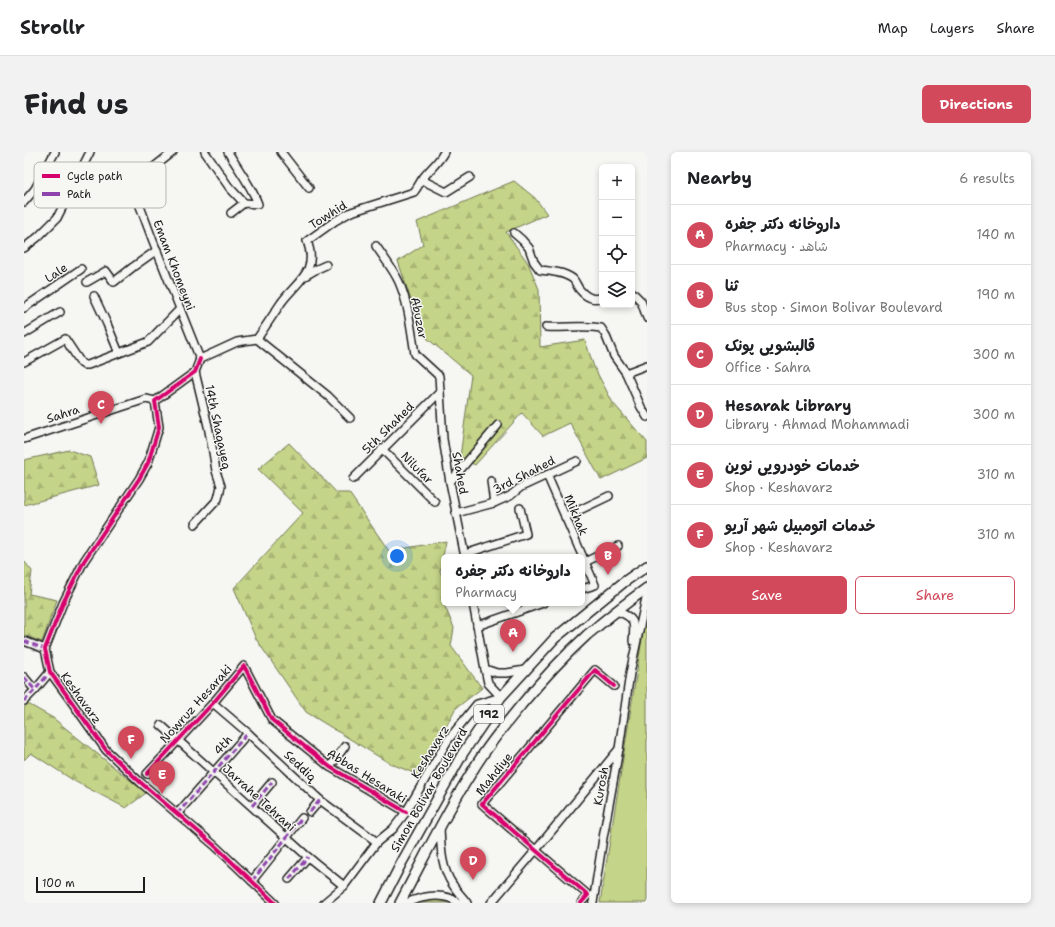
<!DOCTYPE html>
<meta charset="utf-8">
<style>
body{margin:0;font-family:"Shantell Sans","Playpen Sans Arabic",sans-serif;background:#f2f2f2;color:#202124}
.controls{position:absolute;right:12px;top:12px;display:grid;overflow:hidden;border-radius:6px;box-shadow:0 2px 6px #0003}
.controls button{width:36px;height:36px;display:grid;place-items:center;padding:0;border:0;border-bottom:1px solid #e0e0e0;background:#fff;color:#202124;font:20px sans-serif}
.scale{position:absolute;left:12px;bottom:10px;width:109px;box-sizing:border-box;padding-left:4px;border:2px solid #1c1c1c;border-top:0;font-size:11px;line-height:14px;white-space:nowrap;color:#1c1c1c;-webkit-text-stroke:3px #f6f6f2;paint-order:stroke}
.you{position:absolute;left:373px;top:404px;width:14px;height:14px;margin:-10px;border:3px solid #fff;border-radius:50%;background:#1a73e8;box-shadow:0 0 0 6px #1a73e833}
.badge{display:grid;place-items:center;width:26px;height:26px;border-radius:50%;background:#d1495b;color:#fff;font-size:13px;font-weight:700}
.pin{position:absolute;translate:-50% -33px;filter:drop-shadow(0 1px 2px #0008)}
.pin::after{content:'';position:absolute;top:21px;width:14px;height:12px;background:inherit;clip-path:polygon(0 0,100% 0,50% 100%)}
.popup{position:absolute;left:417px;top:402px;width:144px;height:52px;box-sizing:border-box;display:grid;place-content:center;border-radius:6px;background:#fff;filter:drop-shadow(0 1px 3px #0005);font-size:13px;white-space:nowrap;color:#757577}
.popup b{font-size:15px;color:#202124}
.popup::after{content:'';position:absolute;left:50%;top:100%;margin-left:-8px;border:8px solid transparent;border-top-color:#fff}
.list{margin:0;padding:0;list-style:none}
h2{display:flex;justify-content:space-between;align-items:center;height:52px;margin:0;padding:0 16px;font-size:17px}
h2 small{font-size:13px;font-weight:400;color:#757577}
.list li{display:grid;grid-template-columns:26px 1fr auto;gap:12px;align-items:center;box-sizing:border-box;height:60px;padding:0 16px;border-top:1px solid #e0e0e0}
.list b{display:block;font-size:15px;white-space:nowrap}
.list p{margin:0;font-size:13px;white-space:nowrap;color:#757577}
.list em{font-size:13px;font-style:normal;color:#757577}
.actions{display:flex;gap:8px;padding:12px 16px}
.actions a{flex:1;padding:9px 0;border:1px solid #d1495b;border-radius:6px;text-align:center;font-size:14px;color:#d1495b}
.actions .main{background:#d1495b;color:#fff}
.icon{flex:none;width:22px;height:22px;fill:none;stroke:currentColor;stroke-width:2;stroke-linecap:round;stroke-linejoin:round}
.map{position:relative;flex:none;width:623px;height:751px;overflow:hidden;border-radius:6px}
header{display:flex;align-items:center;gap:24px;box-sizing:border-box;height:56px;padding:0 20px;background:#fff;border-bottom:1px solid #e0e0e0}
header strong{font-size:19px}
nav{display:flex;gap:22px;margin-inline-start:auto;font-size:14px}
.intro{display:flex;align-items:center;justify-content:space-between;box-sizing:border-box;height:96px;padding:0 24px}
h1{margin:0;font-size:28px}
.button{padding:10px 18px;border-radius:6px;background:#d1495b;color:#fff;font-size:14px;font-weight:700}
main{display:flex;gap:24px;padding:0 24px}
aside{flex:1;background:#fff;border-radius:6px;box-shadow:0 2px 6px #0003}
.map>svg:first-child{display:block}
</style>
<header>
<strong>Strollr</strong>
<nav><a>Map</a><a>Layers</a><a>Share</a></nav>
</header>
<div class="intro"><h1>Find us</h1><a class="button">Directions</a></div>
<main>
<div class="map">
<svg width="623" height="751" viewBox="0 0 623 751">
<defs>
<pattern id="forest-firs" width="22" height="20" patternUnits="userSpaceOnUse"><rect width="22" height="20" fill="#c4d488"/><path d="M5 1l3.5 6h-7zM16 11l3.5 6h-7z" fill="#a8b575"/></pattern>
</defs>
<rect width="100%" height="100%" fill="#f6f6f2"/>
<filter id="ink" filterUnits="userSpaceOnUse"><feTurbulence type="fractalNoise" baseFrequency=".025" numOctaves="2"/><feDisplacementMap in="SourceGraphic" scale="8" xChannelSelector="R" yChannelSelector="G"/><feConvolveMatrix kernelMatrix="1 2 1 2 8 2 1 2 1" color-interpolation-filters="sRGB"/></filter>
<g filter="url(#ink)">
<!-- forest -->
<g fill="url(#forest-firs)" stroke="#707852">
<polygon points="490,29 511,46 523,62 482,80 504,111 515,137 516,195 561,188 570,215 589,251 623,290 623,306 577,328 546,271 519,284 498,261 451,313 436,305 447,223 398,182 374,109 399,93 393,70"/>
<polygon points="265,291 313,341 325,341 365,399 422,389 416,419 420,428 420,441 417,445 430,476 427,494 458,536 431,557 397,624 365,611 282,560 232,487 210,436 279,361 234,317"/>
<polygon points="45,298 66,305 75,333 0,353 0,308"/>
<polygon points="0,409 8,419 5,442 33,448 18,490 0,483"/>
<polygon points="4,552 29,566 122,641 102,656 52,630 7,601 0,608 0,556"/>
</g>
<!-- park -->
<g fill="#c4d488" stroke="#707852">
<polygon points="623,455 623,751 576,751"/>
<polygon points="411,747 429,751 391,751 401,748"/>
</g>
<g fill="none" stroke-linecap="round" stroke-linejoin="round">
<defs>
<g id="minor">
<polyline points="149,0 130,15 107,30 129,89 176,207"/>
<polyline points="181,0 205,35 220,51"/>
<path d="M204 0C214 17 227 33 234 52L220 51 207 61"/>
<polyline points="257,0 285,36"/>
<polyline points="398,28 422,40 446,25"/>
<polyline points="0,50 11,37 31,0"/>
<path d="M490 81 498 88 505 96 510 110 516 118C526 119 540 120 549 127 552 130 553 135 556 138 562 145 570 149 578 145"/>
<path d="M352 94C360 106 369 117 375 130 385 153 387 178 391 202L415 224 419 287 426 330 441 405"/>
<polyline points="0,96 14,85 33,66 66,0"/>
<polyline points="281,124 293,117 302,113"/>
<polyline points="63,130 82,119 90,130 109,115 133,98"/>
<polyline points="608,140 617,149 623,166"/>
<polyline points="70,144 83,172 95,201"/>
<polyline points="0,156 57,117"/>
<path d="M522 175C540 176 559 173 577 176L581 182 590 204 602 221 617 255 623 265"/>
<polyline points="0,182 36,160"/>
<polyline points="233,187 304,244 326,266"/>
<polyline points="176,207 171,220 131,249 135,275 124,311 115,327 60,409 39,451 21,497 26,520 47,549 82,598 116,630 190,693 251,751"/>
<path d="M176 207 213 190 233 187C241 175 249 163 257 151 273 129 295 120 283 89L311 69 327 60 390 40C394 35 396 30 399 26 406 17 415 10 420 0"/>
<polyline points="0,210 41,187 57,211 60,213 64,213 124,190 156,157"/>
<polyline points="171,220 184,274 189,300 192,319 197,334 194,347 171,372"/>
<polyline points="602,221 623,213"/>
<polyline points="0,287 122,247 131,249"/>
<polyline points="358,297 411,350"/>
<polyline points="523,323 571,433 558,437"/>
<polyline points="329,327 416,240"/>
<polyline points="467,329 470,351"/>
<polyline points="426,330 474,273"/>
<polyline points="432,361 470,351 486,344 497,335 553,309"/>
<polyline points="541,365 585,344"/>
<polyline points="441,402 502,382 496,356"/>
<polyline points="561,410 594,394"/>
<polyline points="449,451 461,517"/>
<path d="M592 459C611 465 611 470 609 489"/>
<polyline points="453,474 519,451"/>
<polyline points="0,489 21,497"/>
<polyline points="0,525 11,538"/>
<polyline points="0,549 11,538 26,520"/>
<polyline points="189,551 224,581 296,648 353,690"/>
<polyline points="137,573 284,705 320,734"/>
<polyline points="306,615 321,594"/>
<polyline points="123,622 189,551 220,514 248,568 306,615 382,660"/>
<polyline points="228,654 248,630"/>
<polyline points="286,660 296,648"/>
<polyline points="153,662 224,581"/>
<path d="M416 675C417 696 417 716 429 733 433 740 439 745 443 751"/>
<polyline points="265,727 284,705"/>
<polyline points="228,729 278,666"/>
<polyline points="300,751 320,734 353,690 369,677 382,660 424,588 453,552 477,545 464,531 461,517 473,521 483,521 501,518"/>
<path d="M382 751C399 744 419 739 435 751"/>
<polyline points="467,751 512,698 595,597"/>
<polyline points="557,751 564,743 458,652 571,518 590,534"/>
<polyline points="569,751 579,686 595,597 606,521 623,441"/>
</g>
<g id="major">
<polyline points="357,751 378,710 439,601 477,545 531,486 600,430 623,414"/>
<path d="M376 751C399 708 420 664 446 623 461 597 480 574 498 552 518 528 540 504 563 483 582 467 602 451 623 436"/>
</g>
</defs>
<!-- minor casing -->
<use href="#minor" stroke="#1c1c1c" stroke-width="10"/>
<!-- major casing -->
<use href="#major" stroke="#1c1c1c" stroke-width="12"/>
<!-- minor -->
<use href="#minor" stroke="#f6f6f2" stroke-width="7"/>
<!-- major -->
<use href="#major" stroke="#f6f6f2" stroke-width="9"/>
<!-- quiet -->
<g stroke="#8e44ad" stroke-width="3" stroke-dasharray="6 3" stroke-linecap="butt">
<polyline points="0,489 21,497"/>
<polyline points="0,525 11,538"/>
<polyline points="0,549 11,538 26,520"/>
<polyline points="228,654 248,630"/>
<polyline points="286,660 296,648"/>
<polyline points="153,662 224,581"/>
<polyline points="265,727 284,705"/>
<polyline points="228,729 278,666"/>
</g>
<defs>
<g id="cycleway">
<polyline points="176,207 171,220 131,249 135,275 124,311 115,327 60,409 39,451 21,497 26,520 47,549 82,598 116,630 190,693 251,751"/>
<polyline points="123,622 189,551 220,514 248,568 306,615 382,660"/>
<polyline points="557,751 564,743 458,652 571,518 590,534"/>
</g>
</defs>
<!-- cycleway casing -->
<use href="#cycleway" stroke="#f6f6f2" stroke-width="6"/>
<!-- cycleway -->
<use href="#cycleway" stroke="#d6006c" stroke-width="4"/>
</g>
</g>
<g text-anchor="middle" dominant-baseline="central" stroke-width="3" stroke-linejoin="round" paint-order="stroke">
<!-- shield labels -->
<rect fill="#f6f6f2" stroke="#5d5d5c" stroke-width="1" x="450" y="553" width="30" height="18" rx="3"/>
<g font-size="11" font-weight="bold" fill="#1c1c1c">
<text x="465" y="562">192</text>
</g>
<!-- street labels -->
<g font-size="12" fill="#1c1c1c" stroke="#f6f6f2">
<text transform="translate(304 63) rotate(-32)">Towhid</text>
<text transform="translate(150 113) rotate(69)">Emam Khomeyni</text>
<text transform="translate(32 121) rotate(-34)">Lale</text>
<text transform="translate(395 166) rotate(79)">Abuzar</text>
<text transform="translate(39 262) rotate(-18)">Sahra</text>
<text transform="translate(194 275) rotate(78)">14th Shaqayeq</text>
<text transform="translate(364 276) rotate(-45)">5th Shahed</text>
<text transform="translate(393 316) rotate(45)">Nilufar</text>
<text transform="translate(436 321) rotate(80)">Shahed</text>
<text transform="translate(500 323) rotate(-27)">3rd Shahed</text>
<text transform="translate(552 363) rotate(67)">Mikhak</text>
<text transform="translate(57 546) rotate(54)">Keshavarz</text>
<text transform="translate(172 552) rotate(-48)">Nowruz Hesaraki</text>
<text transform="translate(199 593) rotate(-48)">4th</text>
<text transform="translate(406 600) rotate(-58)">Keshavarz</text>
<text transform="translate(276 614) rotate(43)">Seddiq</text>
<text transform="translate(470 622) rotate(-51)">Mahdiye</text>
<text transform="translate(343 624) rotate(32)">Abbas Hesaraki</text>
<text transform="translate(577 634) rotate(-80)">Kurosh</text>
<text transform="translate(405 638) rotate(-60)">Simon Bolivar Boulevard</text>
<text transform="translate(235 646) rotate(42)">Jarrahe Tehrani</text>
</g>
</g>
<!-- legend -->
<rect x="10" y="10" width="132" height="46" rx="6" fill="#f6f6f2" stroke="#b5b5b2" stroke-width="1"/>
<rect x="18" y="22" width="18" height="4" fill="#d6006c"/>
<rect x="18" y="40" width="18" height="4" fill="#8e44ad"/>
<g font-size="11" fill="#1c1c1c">
<text x="43" y="28">Cycle path</text>
<text x="43" y="46">Path</text>
</g>
</svg>
<div class="controls">
<button>+</button>
<button>−</button>
<button><svg class="icon" aria-label="locate" viewBox="0 0 24 24"><circle cx="12" cy="12" r="6"/><path d="M12 2v4M12 18v4M2 12h4M18 12h4"/></svg></button>
<button><svg class="icon" aria-label="layers" viewBox="0 0 24 24"><path d="M12 4l9 5-9 5-9-5zM3 14l9 5 9-5"/></svg></button>
</div>
<div class="scale">100 m</div>
<div class="you"></div>
<div class="pin badge" style="left:489px;top:500px">A</div>
<div class="popup"><b>داروخانه دکتر جفره</b>Pharmacy</div>
<div class="pin badge" style="left:584px;top:423px">B</div>
<div class="pin badge" style="left:77px;top:272px">C</div>
<div class="pin badge" style="left:449px;top:728px">D</div>
<div class="pin badge" style="left:138px;top:642px">E</div>
<div class="pin badge" style="left:107px;top:607px">F</div>
</div>
<aside>
<h2>Nearby<small>6 results</small></h2>
<ul class="list">
<li><span class="badge">A</span><div><b>داروخانه دکتر جفره</b><p>Pharmacy · شاهد</p></div><em>140 m</em></li>
<li><span class="badge">B</span><div><b>ثنا</b><p>Bus stop · Simon Bolivar Boulevard</p></div><em>190 m</em></li>
<li><span class="badge">C</span><div><b>قالبشویی پونک</b><p>Office · Sahra</p></div><em>300 m</em></li>
<li><span class="badge">D</span><div><b>Hesarak Library</b><p>Library · Ahmad Mohammadi</p></div><em>300 m</em></li>
<li><span class="badge">E</span><div><b>خدمات خودرویی نوین</b><p>Shop · Keshavarz</p></div><em>310 m</em></li>
<li><span class="badge">F</span><div><b>خدمات اتومبیل شهر آریو</b><p>Shop · Keshavarz</p></div><em>310 m</em></li>
</ul>
<div class="actions"><a class="main">Save</a><a>Share</a></div>
</aside>
</main>
